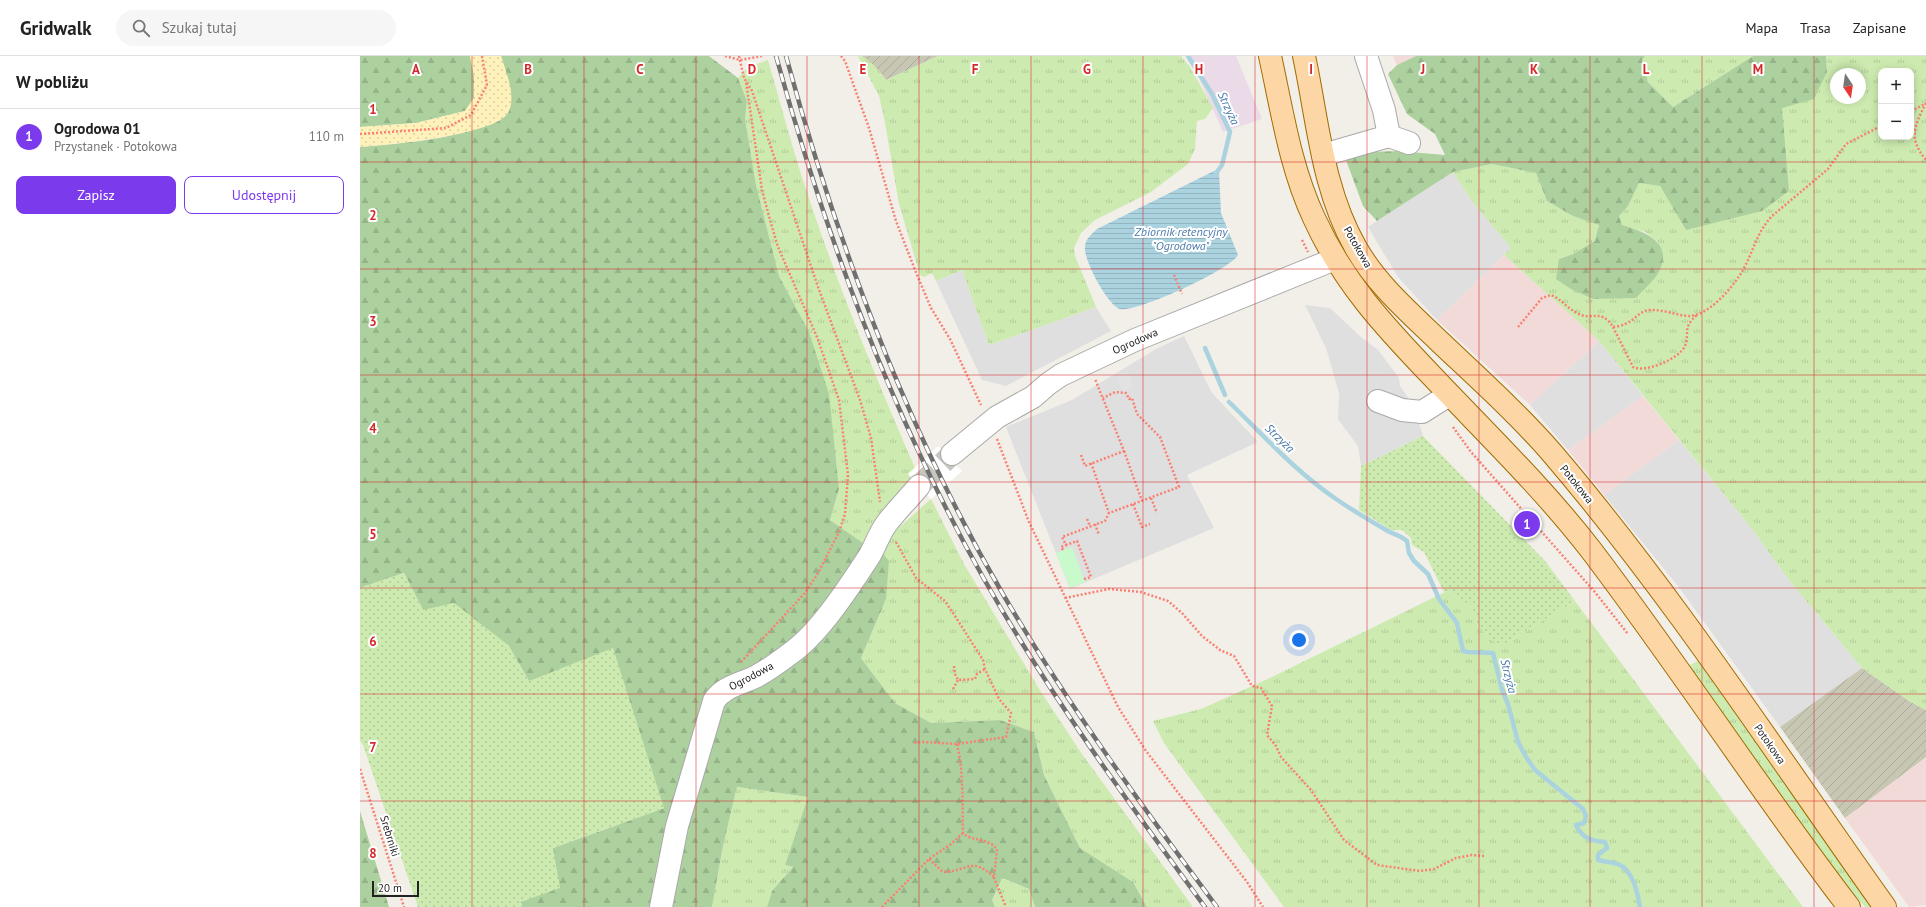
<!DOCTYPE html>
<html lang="pl">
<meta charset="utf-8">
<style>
body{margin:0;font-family:"PT Sans",sans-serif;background:#f6f6f6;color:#222}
.controls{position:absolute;right:12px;top:12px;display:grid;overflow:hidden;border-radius:8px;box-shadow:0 2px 10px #0003}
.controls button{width:36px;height:36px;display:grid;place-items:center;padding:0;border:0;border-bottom:1px solid #e0e0e0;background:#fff;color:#222;font:20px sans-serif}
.compass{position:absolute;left:1470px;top:12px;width:36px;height:36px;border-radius:50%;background:#fff;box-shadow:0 2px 10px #0003;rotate:167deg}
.scale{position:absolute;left:12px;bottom:10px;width:47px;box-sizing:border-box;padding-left:4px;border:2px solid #222;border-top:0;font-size:11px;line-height:14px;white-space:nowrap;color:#222;-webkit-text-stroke:3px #fff;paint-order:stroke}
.you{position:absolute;left:939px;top:584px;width:14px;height:14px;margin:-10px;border:3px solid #fff;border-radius:50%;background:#1a73e8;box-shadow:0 0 0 6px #1a73e833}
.badge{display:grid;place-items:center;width:26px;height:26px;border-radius:50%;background:#7c3aed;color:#fff;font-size:13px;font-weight:700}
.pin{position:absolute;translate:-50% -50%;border:2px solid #fff;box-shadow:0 1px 4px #0006}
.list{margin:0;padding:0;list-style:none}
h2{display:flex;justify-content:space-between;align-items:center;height:52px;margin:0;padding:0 16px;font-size:17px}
h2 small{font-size:13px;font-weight:400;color:#767676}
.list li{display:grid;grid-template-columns:26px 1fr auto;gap:12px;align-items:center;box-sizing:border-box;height:56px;padding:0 16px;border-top:1px solid #e0e0e0}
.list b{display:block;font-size:15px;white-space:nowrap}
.list p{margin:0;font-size:13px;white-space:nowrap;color:#767676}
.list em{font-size:13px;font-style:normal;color:#767676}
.actions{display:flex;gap:8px;padding:12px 16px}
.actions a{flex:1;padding:9px 0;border:1px solid #7c3aed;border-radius:8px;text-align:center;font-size:14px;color:#7c3aed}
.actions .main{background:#7c3aed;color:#fff}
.icon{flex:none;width:22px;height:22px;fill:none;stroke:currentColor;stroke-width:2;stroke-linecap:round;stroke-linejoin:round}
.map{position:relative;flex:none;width:1566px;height:851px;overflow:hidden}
header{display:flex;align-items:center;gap:24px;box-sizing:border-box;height:56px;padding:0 20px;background:#fff;border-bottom:1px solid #e0e0e0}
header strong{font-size:19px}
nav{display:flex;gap:22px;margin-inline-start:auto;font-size:14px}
.search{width:280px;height:36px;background:#f6f6f6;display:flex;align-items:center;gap:10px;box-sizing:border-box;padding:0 14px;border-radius:22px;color:#767676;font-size:15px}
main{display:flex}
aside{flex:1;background:#fff}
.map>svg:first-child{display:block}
</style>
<header>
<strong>Gridwalk</strong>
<div class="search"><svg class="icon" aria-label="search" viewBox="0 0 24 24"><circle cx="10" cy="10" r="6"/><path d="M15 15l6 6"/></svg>Szukaj tutaj</div>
<nav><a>Mapa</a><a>Trasa</a><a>Zapisane</a></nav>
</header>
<main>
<aside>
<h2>W pobliżu<small></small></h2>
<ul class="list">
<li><span class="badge">1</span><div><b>Ogrodowa 01</b><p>Przystanek · Potokowa</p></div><em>110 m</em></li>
</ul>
<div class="actions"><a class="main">Zapisz</a><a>Udostępnij</a></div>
</aside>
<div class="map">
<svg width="1566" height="851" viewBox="0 0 1566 851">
<defs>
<pattern id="construction-furrows" width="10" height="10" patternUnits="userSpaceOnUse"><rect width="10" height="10" fill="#c7c7b4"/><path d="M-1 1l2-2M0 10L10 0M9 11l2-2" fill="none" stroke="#abab9a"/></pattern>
<pattern id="grass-tufts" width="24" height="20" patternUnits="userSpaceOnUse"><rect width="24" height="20" fill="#cdebb0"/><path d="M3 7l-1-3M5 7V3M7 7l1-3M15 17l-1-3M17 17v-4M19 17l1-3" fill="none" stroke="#b0c997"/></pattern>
<pattern id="forest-firs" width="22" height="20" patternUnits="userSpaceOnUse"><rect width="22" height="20" fill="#add19e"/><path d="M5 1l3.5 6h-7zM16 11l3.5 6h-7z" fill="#95b388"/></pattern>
<pattern id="sand-dots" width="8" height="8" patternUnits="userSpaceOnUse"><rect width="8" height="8" fill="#fff1ba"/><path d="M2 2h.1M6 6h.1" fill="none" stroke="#dacea0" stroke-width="1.8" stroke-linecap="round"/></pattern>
<pattern id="garden-dots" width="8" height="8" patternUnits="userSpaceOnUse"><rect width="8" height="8" fill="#cdebb0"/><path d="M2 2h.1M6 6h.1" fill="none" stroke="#b0c997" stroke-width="1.8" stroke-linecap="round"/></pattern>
<pattern id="water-rules" width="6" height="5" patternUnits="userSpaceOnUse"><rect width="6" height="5" fill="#aad3df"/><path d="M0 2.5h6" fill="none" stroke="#92b5bf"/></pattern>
</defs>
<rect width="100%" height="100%" fill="#f2efe9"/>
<!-- residential -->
<g fill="#e0dfdf">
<polygon points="1093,116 1111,144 1151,192 1077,264 1038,221 1008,171"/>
<polygon points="602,214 629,289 736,251 751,275 646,330 622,324 576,225"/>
<polygon points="945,249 970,252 1002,282 1018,294 1039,322 1040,330 1053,349 1063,380 1001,410 998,390 978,363 979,337 966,292"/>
<polygon points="824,280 852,337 898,386 827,419 854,472 710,533 646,371 712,344 796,293"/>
<polygon points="1239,285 1283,340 1208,394 1170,349"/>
<polygon points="1319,384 1392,473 1428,523 1502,612 1420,671 1318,530 1244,439"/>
</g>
<!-- commercial -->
<g fill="#f2dad9">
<polygon points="1033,0 1056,0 1037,9"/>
<polygon points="1144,199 1239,285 1170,349 1077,264"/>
<polygon points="1283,340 1319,384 1244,439 1208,394"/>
<polygon points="1566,701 1566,849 1549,851 1485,762"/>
</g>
<!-- industrial -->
<polygon fill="#ebdbe8" points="829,0 876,0 902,63 863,76"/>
<!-- construction -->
<g fill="url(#construction-furrows)">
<polygon points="502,0 578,0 526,24 519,15"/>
<polygon points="1502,612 1549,645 1566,654 1566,701 1485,762 1420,671"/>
</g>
<!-- grass -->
<g fill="url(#grass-tufts)" fill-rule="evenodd">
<path d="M498 0C509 0 520 16 526 24L578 0H821L830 11 853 52 845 63 837 65 835 93 828 108 791 136 735 164 721 177 714 192 715 200 736 251 629 289 602 214 576 225 572 217 564 221 560 219 539 148 525 67 519 40Z"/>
<polygon points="1285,0 1393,0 1313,51 1288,26 1282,4"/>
<path d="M1466 0H1566V654L1549 645 1502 612 1428 523 1392 473 1239 285 1144 199 1151 192 1111 144 1093 116 1132 108 1176 117 1187 145 1213 160 1239 168 1236 185 1213 198 1199 203 1303 201 1298 186 1285 176 1262 170 1259 160 1268 150 1279 127 1300 130 1326 174 1423 69 1422 52 1467 16ZM1521 15H1551V81H1521ZM1476 18H1500V42H1476Z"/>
<path d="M408 4C419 42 429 80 441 118 473 218 513 315 555 412L548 418 551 422 527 451 506 489 470 464 479 433 449 276 419 220 396 129 385 63 387 45 378 22 388 11Z"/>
<polygon points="571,443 604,508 681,636 722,698 833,851 787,851 773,826 720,792 684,719 674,676 640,664 571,667 535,647 501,602 526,543 519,493 526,483"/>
<polygon points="1087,535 1111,550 1117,569 1140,591 1215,545 1443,851 924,851 804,687 793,665 841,653 910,622"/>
<polygon points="1338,605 1340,605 1513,851 1505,851 1478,820 1335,619 1330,609"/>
<polygon points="377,731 448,741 425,809 433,811 412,835 407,851 352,851 363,790"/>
<polygon points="641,822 669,833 675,851 635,851 632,844"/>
</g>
<!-- forest -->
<g fill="url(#forest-firs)">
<polygon points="0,0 110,0 114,19 114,42 105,55 56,67 0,71"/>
<path d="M141 0H349L378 22 387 45 385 63 396 129 419 220 449 276 469 338 479 433 470 464 506 489 437 587 361 628 294 851H162L161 846 193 792 304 752 169 625 148 589 63 554 44 517 0 532V91C44 87 111 83 147 58L150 31Z"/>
<path d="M1056 0H1285L1282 4 1288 26 1313 51 1393 0H1466L1467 16 1454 43 1422 52 1429 135 1402 155 1326 174 1300 130 1279 127 1268 150 1259 160 1262 169C1285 176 1314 186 1299 216 1294 225 1283 234 1276 242L1233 243 1211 233 1196 223 1199 203 1213 198 1235 185 1239 169 1213 160 1187 145 1176 117 1132 108 1093 116 1017 165 1003 150 986 104 1009 96 1038 95 1085 99 1075 78 1047 58 1028 18 1037 9Z"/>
<polygon points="519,493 529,505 526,543 501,602 535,647 571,667 640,664 674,676 684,719 720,792 773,826 787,851 675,851 669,833 642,822 632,844 635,851 407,851 412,835 433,811 425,809 448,741 377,731 363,790 352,851 308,851 321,780 362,645 395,626"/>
<polygon points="0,755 29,851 0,851"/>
</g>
<!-- sand -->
<path fill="url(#sand-dots)" d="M110 0H141C146 16 157 41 148 57 135 79 27 89 0 91V71L56 67 105 55 114 42V19Z"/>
<!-- park -->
<polygon fill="#c8facc" points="712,491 725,526 710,532 696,497"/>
<!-- garden -->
<g fill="url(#garden-dots)">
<polygon points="1063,380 1185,505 1215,545 1140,591 1117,569 1111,550 1087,535 1084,536 1064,496 1052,489 1051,482 1042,474 1031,474 999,454 1001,410"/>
<polygon points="44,517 63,554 94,547 148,589 169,625 253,592 304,752 193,792 200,832 161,846 162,851 58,851 3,689 0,685 0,532"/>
</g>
<!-- parking -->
<polygon fill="#e2e2e2" points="767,314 774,331 763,336 756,319"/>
<!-- water -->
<path fill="url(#water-rules)" d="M854 115H859L861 157 878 199C870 214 776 257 760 253 748 250 723 203 725 191 725 183 732 178 737 173Z"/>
<!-- pier -->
<polygon fill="#fff" points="578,390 602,415 571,443 548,418"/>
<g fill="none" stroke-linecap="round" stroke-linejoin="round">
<!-- stream -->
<g stroke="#aad3df" stroke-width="4.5">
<polyline points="828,0 852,38 870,76 862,109 854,120"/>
<polyline points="845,292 865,339"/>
<path d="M869 346C903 379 936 416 976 443 992 454 1009 464 1026 474 1034 479 1039 478 1047 485L1049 497 1054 505 1068 518 1079 543 1097 567 1103 595 1108 596 1133 597 1142 634 1148 648 1158 686 1166 701 1175 714 1223 753 1226 760 1224 767 1216 769C1222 782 1231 785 1245 786L1247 792 1238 799V804C1245 806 1254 806 1260 809 1273 816 1278 838 1280 851"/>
</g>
<!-- minor-tunnel -->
<polyline stroke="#c8c6c1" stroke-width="22" stroke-dasharray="22 11" stroke-linecap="butt" points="559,430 592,398"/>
<defs>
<g id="minor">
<polyline points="1006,0 1024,54 1029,80 1049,87"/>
<polyline points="963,99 1029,80"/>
<polyline points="1018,345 1042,354 1062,356 1089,339"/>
<polyline points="592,398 637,361 673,341 688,328 701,319 775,284 975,203"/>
<path d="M301 851 317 770 354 645C363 631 380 628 395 621 409 614 423 603 435 594 463 572 491 528 510 499 516 488 520 476 527 467 537 454 549 442 559 430"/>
</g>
<g id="major">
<path d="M910 0C922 54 930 111 954 162 983 226 1024 270 1072 320 1126 377 1183 432 1231 494 1320 611 1400 735 1489 851"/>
<path d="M944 0C958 65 962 133 996 192 1017 229 1050 257 1080 286 1118 322 1158 358 1192 397 1314 540 1416 698 1525 851"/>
</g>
</defs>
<!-- minor casing -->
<use href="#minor" stroke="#a9a9a9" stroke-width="24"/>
<!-- major casing -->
<use href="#major" stroke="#a06b00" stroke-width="24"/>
<!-- path -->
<g stroke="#fa8072" stroke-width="2.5" stroke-dasharray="2 2" stroke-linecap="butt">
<polyline points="365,0 380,4 402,0"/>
<polyline points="379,0 384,22 392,35 458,231 500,344 511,382 520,446"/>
<polyline points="481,0 485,5 509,72 536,165 555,214 571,252 590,283 621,349"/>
<path d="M1566 47C1554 71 1548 82 1566 104"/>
<polyline points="1551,55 1565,48"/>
<polyline points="0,78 86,72 111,59 127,29 122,0"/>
<polyline points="942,184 948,196"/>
<polyline points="814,219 822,238"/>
<path d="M1158 271 1182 242 1191 239C1201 243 1207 252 1217 257 1232 266 1240 251 1253 271 1257 270 1262 270 1265 268 1274 265 1279 255 1289 254 1302 253 1315 259 1328 260 1348 261 1374 230 1383 214 1393 196 1397 176 1412 160L1468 113 1486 88 1521 70"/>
<path d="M1253 271 1273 311C1286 317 1319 303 1325 290 1330 276 1322 272 1337 259"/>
<polyline points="1093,371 1111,396 1234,535 1268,578"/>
<polyline points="637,383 669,466 758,651 786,695 887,826 903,851"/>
<polyline points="764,395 782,445"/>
<polyline points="721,399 725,410 764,395 735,323"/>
<polyline points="731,407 749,457"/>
<polyline points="791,442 797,457"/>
<polyline points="773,448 782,471 790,468"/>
<polyline points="727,463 730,470"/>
<polyline points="735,468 739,479"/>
<polyline points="536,486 556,522 585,545 595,560 623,604 625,613 639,643 651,657 646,681 597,688 564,686 553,687"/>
<polyline points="703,494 701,491 706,489"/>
<polyline points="724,523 731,521 717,485 706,489 702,481 745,465 749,457 819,431 800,381 777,358 772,342 769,343 766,337 755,336 743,342"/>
<polyline points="705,542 749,533 781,536 808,545 822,557 842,580 860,594 874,600 892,630 901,632 912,650 907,679 916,690 921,701 951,734 984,784 1017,809 1060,815 1074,813 1096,802 1112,799 1124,800"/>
<polyline points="381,606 444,538 457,519 479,476 485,458 488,419 479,344 457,281 418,191 410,164 402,134 386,26"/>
<polyline points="594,610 595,618 598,624 615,623 617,618 625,613"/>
<polyline points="593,633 598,624"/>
<path d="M597 688C604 717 602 747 603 777 612 786 627 781 637 793L634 822 646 851"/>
<polyline points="0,713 44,851"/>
<path d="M569 803 583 816C609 815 611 800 634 821"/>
<polyline points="522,851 569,803 591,788 603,777"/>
</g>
<!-- minor -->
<use href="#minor" stroke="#fff" stroke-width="22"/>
<!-- major -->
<use href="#major" stroke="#fcd6a4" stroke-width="22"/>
<defs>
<g id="rail">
<path d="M416 0C466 181 531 359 624 523 689 638 767 745 845 851"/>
<path d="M426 0C477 188 546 372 644 540 708 649 782 750 857 851"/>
</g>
</defs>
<!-- rail casing -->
<use href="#rail" stroke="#707070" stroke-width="4.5"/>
<!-- rail -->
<use href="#rail" stroke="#fff" stroke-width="3" stroke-dasharray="9" stroke-linecap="butt"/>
</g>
<!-- grid -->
<path fill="none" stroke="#d62828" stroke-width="1" stroke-opacity="0.55" d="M112 0V851M224 0V851M336 0V851M447 0V851M559 0V851M671 0V851M783 0V851M895 0V851M1007 0V851M1119 0V851M1230 0V851M1342 0V851M1454 0V851M0 106H1566M0 213H1566M0 319H1566M0 426H1566M0 532H1566M0 638H1566M0 745H1566"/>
<g text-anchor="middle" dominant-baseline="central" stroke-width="4" stroke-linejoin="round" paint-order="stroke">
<!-- street labels -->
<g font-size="11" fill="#222" stroke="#fff">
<text transform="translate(998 191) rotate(60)">Potokowa</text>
<text transform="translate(775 285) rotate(-24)">Ogrodowa</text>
<text transform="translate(1217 428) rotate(51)">Potokowa</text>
<text transform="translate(391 620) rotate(-28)">Ogrodowa</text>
<text transform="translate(1410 688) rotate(55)">Potokowa</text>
<text transform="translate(30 780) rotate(73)">Srebrniki</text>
</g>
<!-- water labels -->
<g font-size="12" font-style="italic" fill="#4a7aab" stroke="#fff">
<text transform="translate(869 52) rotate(65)">Strzyża</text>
<text x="821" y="175">Zbiornik retencyjny<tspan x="821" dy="14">"Ogrodowa"</tspan></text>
<text transform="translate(920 382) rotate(44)">Strzyża</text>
<text transform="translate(1149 620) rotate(76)">Strzyża</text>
</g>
</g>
<g font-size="13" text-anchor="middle" font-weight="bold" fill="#d62828" stroke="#fff" stroke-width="4" stroke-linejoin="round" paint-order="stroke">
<text x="56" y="18">A</text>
<text x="168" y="18">B</text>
<text x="280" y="18">C</text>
<text x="392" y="18">D</text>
<text x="503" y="18">E</text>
<text x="615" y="18">F</text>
<text x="727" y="18">G</text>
<text x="839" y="18">H</text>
<text x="951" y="18">I</text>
<text x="1063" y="18">J</text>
<text x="1174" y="18">K</text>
<text x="1286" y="18">L</text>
<text x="1398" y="18">M</text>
<text x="13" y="58">1</text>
<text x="13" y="164">2</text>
<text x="13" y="270">3</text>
<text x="13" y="377">4</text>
<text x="13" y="483">5</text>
<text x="13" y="590">6</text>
<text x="13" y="696">7</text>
<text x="13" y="802">8</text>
</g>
</svg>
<div class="controls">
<button>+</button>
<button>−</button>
</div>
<svg class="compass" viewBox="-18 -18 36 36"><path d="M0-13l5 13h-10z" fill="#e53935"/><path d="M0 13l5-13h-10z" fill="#767676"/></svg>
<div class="scale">20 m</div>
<div class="you"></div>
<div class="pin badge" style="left:1167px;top:468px">1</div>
</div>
</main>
